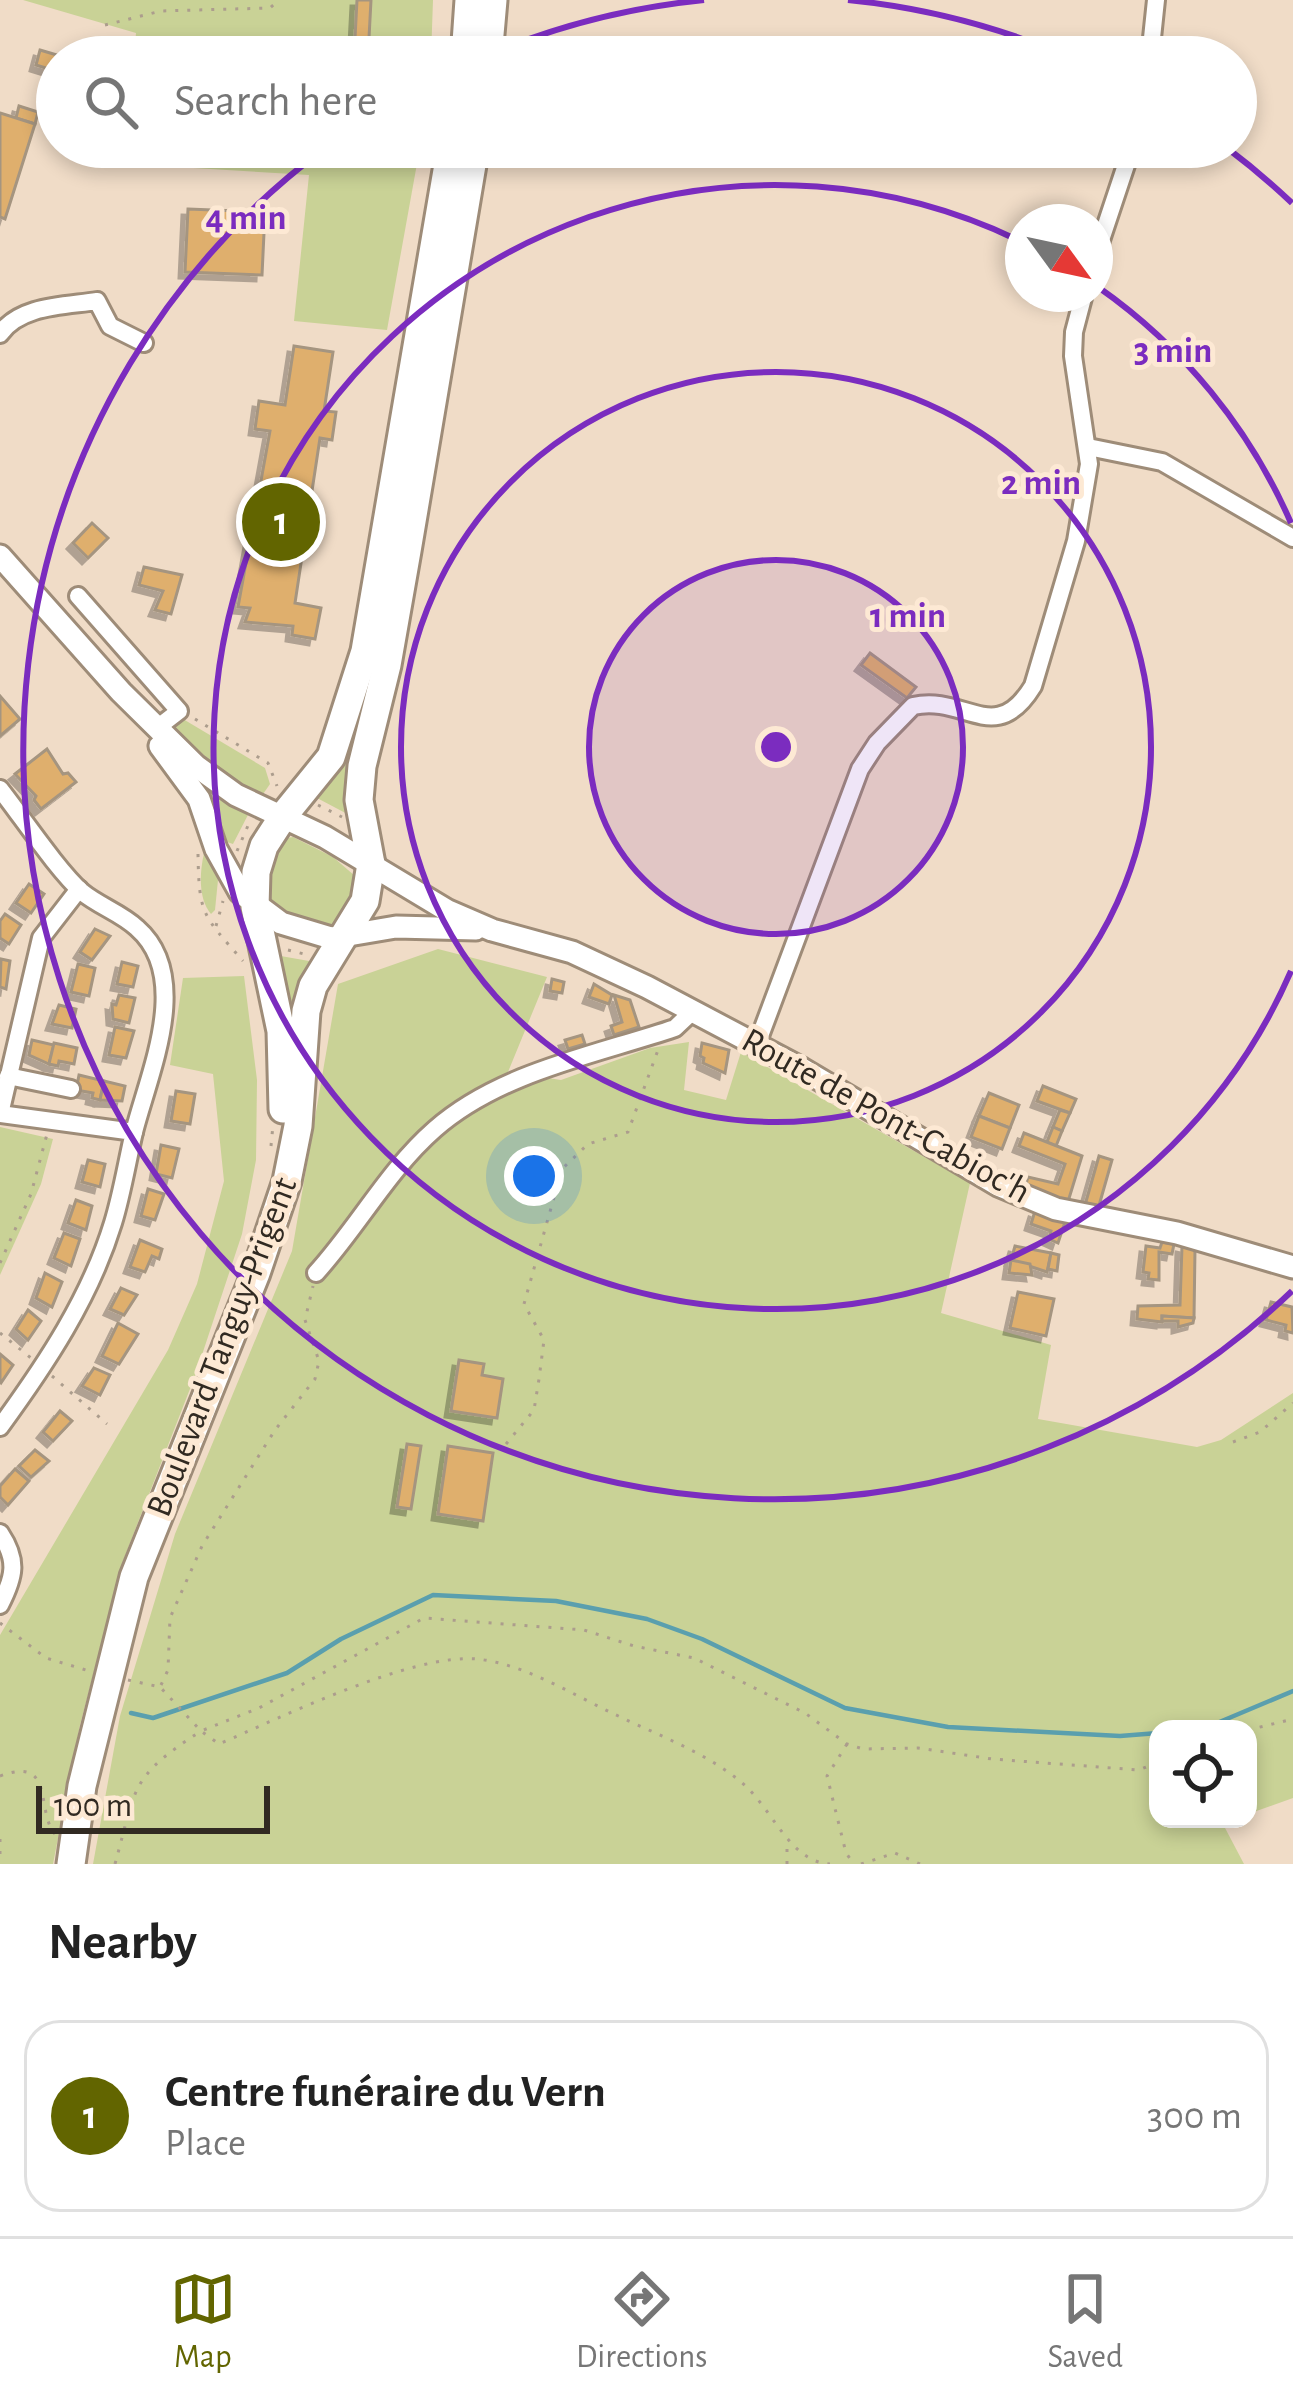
<!DOCTYPE html>
<meta charset="utf-8">
<style>
body{margin:0;font-family:"Alegreya Sans",sans-serif;background:#f6f6f6;color:#222}
.controls{position:absolute;right:36px;bottom:36px;display:grid;overflow:hidden;border-radius:24px;box-shadow:0 6px 18px #0003}
.controls button{width:108px;height:108px;display:grid;place-items:center;padding:0;border:0;border-bottom:3px solid #e0e0e0;background:#fff;color:#222;font:60px sans-serif}
.compass{position:absolute;left:1005px;top:204px;width:108px;height:108px;border-radius:50%;background:#fff;box-shadow:0 6px 18px #0003;rotate:123deg}
.scale{position:absolute;left:36px;bottom:30px;width:234px;box-sizing:border-box;padding-left:12px;border:6px solid #312a22;border-top:0;font-size:33px;line-height:42px;white-space:nowrap;color:#312a22;-webkit-text-stroke:9px #fde9d4;paint-order:stroke}
.you{position:absolute;left:534px;top:1176px;width:42px;height:42px;margin:-30px;border:9px solid #fff;border-radius:50%;background:#1a73e8;box-shadow:0 0 0 18px #1a73e833}
.badge{display:grid;place-items:center;width:78px;height:78px;border-radius:50%;background:#626500;color:#fff;font-size:39px;font-weight:700}
.pin{position:absolute;translate:-50% -50%;border:6px solid #fff;box-shadow:0 3px 12px #0006}
.list{margin:0;padding:0;list-style:none}
h2{display:flex;justify-content:space-between;align-items:center;height:156px;margin:0;padding:0 48px;font-size:51px}
h2 small{font-size:39px;font-weight:400;color:#767676}
.list li{display:grid;grid-template-columns:78px 1fr auto;gap:36px;align-items:center;box-sizing:border-box;height:192px;margin:0 24px 24px;padding:0 24px;border:3px solid #e0e0e0;border-radius:36px}
.list b{display:block;font-size:45px;white-space:nowrap}
.list p{margin:0;font-size:39px;white-space:nowrap;color:#767676}
.list em{font-size:39px;font-style:normal;color:#767676}
.icon{flex:none;width:66px;height:66px;fill:none;stroke:currentColor;stroke-width:2;stroke-linecap:round;stroke-linejoin:round}
.map{position:relative;flex:none;width:1293px;height:1864px;overflow:hidden}
.search{position:absolute;background:#fff;box-shadow:0 6px 18px #0003;left:36px;right:36px;top:36px;height:132px;display:flex;align-items:center;gap:30px;box-sizing:border-box;padding:0 42px;border-radius:66px;color:#767676;font-size:45px}
.sheet{height:372px;background:#fff}
nav{display:flex;justify-content:space-around;align-items:center;box-sizing:border-box;height:168px;border-top:3px solid #e0e0e0;background:#fff;font-size:33px;color:#767676}
nav a{display:grid;justify-items:center;gap:6px}
nav .on{color:#626500}
.map>svg:first-child{display:block}
</style>
<div class="map">
<svg width="1293" height="1864" viewBox="0 0 1293 1864">
<defs>
<filter id="shadow"><feDropShadow dx="-6" dy="6" stdDeviation="0" flood-color="#0004"/></filter>
</defs>
<rect width="100%" height="100%" fill="#f0dcc7"/>
<!-- green -->
<g fill="#c9d296">
<polygon points="23,0 433,0 431,57 134,57 136,33"/>
<polygon points="128,147 420,147 387,330 294,321 309,175 127,164"/>
<polygon points="373,661 353,817 317,798 338,770 353,733"/>
<polygon points="183,719 265,768 270,784 261,797 238,785 170,733"/>
<polygon points="207,784 251,809 233,844 227,842 204,786"/>
<path d="M293 837 333 857 355 876 350 901 335 926 290 915 271 902C267 879 273 857 287 838Z"/>
<path d="M205 850 218 880 215 910 211 914C197 898 200 867 205 850Z"/>
<polygon points="438,949 547,977 508,1072 561,1080 650,1048 689,1042 684,1090 726,1100 741,1052 970,1183 941,1313 1051,1345 1038,1419 1197,1447 1221,1440 1293,1393 1293,1798 1248,1814 1248,1729 1158,1729 1158,1819 1234,1819 1224,1826 1244,1864 93,1864 120,1716 175,1534 292,1251 338,984"/>
<polygon points="275,955 309,961 311,967 294,1034"/>
<polygon points="244,976 257,1080 256,1160 242,1234 195,1376 123,1561 80,1725 53,1864 0,1864 0,1635 168,1350 197,1284 224,1181 213,1074 170,1065 183,978"/>
<polygon points="0,1127 53,1139 41,1184 0,1275"/>
</g>
<g fill="none" stroke-linecap="round" stroke-linejoin="round">
<!-- stream -->
<g stroke="#5a9fae" stroke-width="4.5">
<polyline points="131,1713 153,1718 287,1673 341,1639 433,1595 556,1601 647,1619 702,1639 845,1708 948,1727 1120,1736 1158,1733"/>
<polyline points="1188,1729 1210,1726 1293,1691"/>
</g>
</g>
<!-- building -->
<g fill="#dfaf6d" stroke="#a59580" stroke-width="3" filter="url(#shadow)">
<polygon points="357,0 371,0 369,38 355,38"/>
<polygon points="40,50 57,55 52,70 36,65"/>
<polygon points="19,106 38,112 35,124 16,118"/>
<polygon points="0,113 35,124 5,219 0,217"/>
<polygon points="188,209 265,212 262,275 185,272"/>
<polygon points="294,346 333,352 324,411 336,412 332,440 320,438 295,603 321,608 315,639 292,635 293,626 245,622 250,608 238,607 270,431 255,429 259,401 285,405"/>
<polygon points="92,523 108,538 88,558 73,543"/>
<polygon points="144,567 182,575 171,614 155,610 163,591 139,585"/>
<polygon points="870,653 916,687 907,698 861,665"/>
<polygon points="0,696 20,719 0,736"/>
<polygon points="47,749 63,774 68,773 76,782 41,809 34,800 36,796 15,774"/>
<polygon points="29,884 44,894 31,913 16,903"/>
<polygon points="5,914 21,925 9,944 0,938 0,921"/>
<polygon points="95,929 110,936 92,960 80,952"/>
<polygon points="1,959 10,961 6,989 0,987"/>
<polygon points="122,962 138,966 133,987 117,984"/>
<polygon points="78,964 95,968 89,996 71,992"/>
<polygon points="552,979 564,982 562,993 550,991"/>
<polygon points="594,984 612,995 609,1004 589,997"/>
<polygon points="119,995 135,998 129,1023 113,1019 112,1004 116,1005"/>
<polygon points="614,995 630,1000 639,1027 614,1035 611,1026 622,1022"/>
<polygon points="59,1005 76,1009 72,1028 52,1024"/>
<polygon points="115,1027 134,1031 126,1058 109,1055"/>
<polygon points="582,1035 585,1044 568,1049 565,1040"/>
<polygon points="32,1040 54,1045 49,1064 29,1055"/>
<polygon points="54,1043 77,1048 74,1064 59,1061 58,1066 49,1064"/>
<polygon points="702,1043 729,1050 725,1073 703,1063 704,1058 700,1056"/>
<polygon points="79,1075 104,1081 100,1100 92,1098 93,1093 76,1090"/>
<polygon points="104,1081 125,1086 122,1101 100,1100"/>
<polygon points="1043,1086 1076,1099 1070,1113 1037,1101"/>
<polygon points="176,1091 195,1094 190,1124 171,1121"/>
<polygon points="989,1093 1019,1105 1010,1128 979,1116"/>
<polygon points="1060,1110 1070,1113 1062,1131 1053,1127"/>
<polygon points="979,1116 1010,1128 1002,1149 971,1137"/>
<polygon points="1053,1127 1062,1131 1056,1146 1047,1142"/>
<polygon points="1024,1133 1082,1156 1067,1205 1025,1187 1028,1177 1058,1184 1065,1164 1019,1146"/>
<polygon points="161,1145 179,1149 172,1178 156,1174"/>
<polygon points="1099,1156 1112,1160 1098,1209 1085,1205"/>
<polygon points="88,1160 105,1164 100,1187 82,1182"/>
<polygon points="148,1189 164,1194 155,1220 141,1216"/>
<polygon points="76,1200 92,1206 86,1230 68,1223"/>
<polygon points="1035,1211 1065,1222 1058,1243 1049,1239 1051,1231 1031,1224"/>
<polygon points="64,1233 80,1239 71,1266 54,1258"/>
<polygon points="140,1240 162,1249 159,1259 152,1256 145,1272 130,1267"/>
<polygon points="1162,1242 1174,1244 1172,1254 1159,1252 1159,1280 1148,1279 1149,1273 1143,1272 1146,1246 1160,1248"/>
<polygon points="1015,1246 1051,1253 1047,1272 1011,1260"/>
<polygon points="1182,1246 1195,1249 1194,1318 1162,1316 1162,1322 1137,1319 1138,1306 1180,1305"/>
<polygon points="1051,1253 1059,1255 1057,1271 1048,1269"/>
<polygon points="1011,1260 1030,1264 1032,1275 1009,1273"/>
<polygon points="45,1273 62,1282 52,1307 36,1298"/>
<polygon points="121,1288 137,1295 124,1315 110,1309"/>
<polygon points="1018,1292 1054,1299 1046,1336 1010,1328"/>
<polygon points="1271,1302 1292,1307 1293,1333 1285,1331 1286,1325 1266,1320"/>
<polygon points="28,1310 41,1321 28,1340 16,1329"/>
<polygon points="1162,1316 1194,1318 1193,1323 1178,1327 1178,1321 1162,1321"/>
<polygon points="118,1323 138,1334 119,1364 102,1356"/>
<polygon points="0,1354 13,1365 1,1383 0,1382"/>
<polygon points="459,1360 484,1364 482,1375 503,1379 497,1418 451,1411"/>
<polygon points="94,1368 110,1375 100,1395 82,1386"/>
<polygon points="60,1411 72,1421 53,1441 43,1432"/>
<polygon points="407,1444 421,1446 411,1509 397,1507"/>
<polygon points="448,1446 493,1453 483,1521 438,1514"/>
<polygon points="35,1450 49,1461 31,1477 19,1466"/>
<polygon points="15,1469 29,1481 8,1505 0,1497 0,1486"/>
</g>
<g fill="none" stroke-linecap="round" stroke-linejoin="round">
<defs>
<g id="minor">
<polyline points="1150,57 1156,0"/>
<polyline points="1095,258 1132,147"/>
<path d="M0 334C20 305 65 306 97 301L110 326 144 343"/>
<polyline points="1088,447 1162,462 1293,538"/>
<polyline points="78,596 179,711 157,728"/>
<path d="M0 789C22 817 58 871 82 892 99 906 121 913 137 928 193 977 149 1073 134 1132"/>
<path d="M757 1044 860 769 877 743 913 706C965 694 995 748 1033 686L1076 541 1089 464 1073 356 1074 332 1084 294"/>
<polyline points="8,1076 71,1089"/>
<path d="M0 1114 134 1132C127 1162 122 1194 113 1223 90 1298 46 1364 0 1427"/>
<polyline points="0,1114 41,938 79,889"/>
<path d="M316 1273C358 1227 388 1170 435 1129 500 1072 595 1055 675 1028L693 1011"/>
<path d="M0 1533C18 1560 15 1576 0 1605"/>
</g>
<g id="tertiary">
<polyline points="0,556 121,692 196,766 236,795 325,837 448,911 492,930 572,952 647,987 802,1069 998,1185 1056,1209 1177,1233 1293,1267"/>
<polyline points="160,746 199,799 216,849 240,892 281,923 331,938 396,927 476,929"/>
</g>
<g id="primary">
<polyline points="283,1109 281,1031 255,907 256,872 264,846 284,815"/>
<polyline points="71,1864 82,1786 134,1577 256,1273 287,1181 298,1126 306,1011 313,986 365,901 371,864"/>
</g>
<g id="trunk">
<polyline points="465,57 469,0"/>
<polyline points="488,57 493,0"/>
<polyline points="284,815 331,757 365,651 451,147"/>
<polyline points="371,864 359,800 362,766 387,665 407,551 475,147"/>
</g>
</defs>
<!-- minor casing -->
<use href="#minor" stroke="#9e8c78" stroke-width="22"/>
<!-- tertiary casing -->
<use href="#tertiary" stroke="#9e8c78" stroke-width="27"/>
<!-- primary casing -->
<use href="#primary" stroke="#9e8c78" stroke-width="33"/>
<!-- trunk casing -->
<use href="#trunk" stroke="#9e8c78" stroke-width="33"/>
<!-- path -->
<g stroke="#ac9d8d" stroke-width="3" stroke-dasharray="3 9" stroke-linecap="butt">
<polyline points="105,25 161,11 270,8 279,0"/>
<polyline points="195,719 268,763 277,786"/>
<polyline points="318,805 342,817"/>
<polyline points="237,851 250,821"/>
<path d="M198 854C199 916 203 915 243 961"/>
<polyline points="216,926 223,901"/>
<polyline points="288,950 308,955"/>
<polyline points="271,1146 273,1125"/>
<polyline points="0,1263 31,1194 47,1134"/>
<polyline points="0,1333 31,1358"/>
<polyline points="52,1376 107,1424"/>
<polyline points="1233,1442 1260,1432 1293,1403"/>
<polyline points="506,1444 534,1410 539,1379 544,1340 524,1304 562,1169 588,1144 628,1132 658,1050"/>
<polyline points="0,1623 46,1658 86,1670"/>
<polyline points="128,1680 160,1687 201,1731 259,1708 424,1618 584,1630 634,1646 694,1658 805,1713 847,1744 863,1749 918,1748 992,1759 1139,1770 1158,1762"/>
<polyline points="161,1685 168,1670 170,1618 202,1546 275,1430 315,1379 319,1361 305,1320 313,1286"/>
<polyline points="1248,1730 1293,1719"/>
<polyline points="847,1744 827,1776 846,1853 854,1864"/>
<path d="M0 1776C56 1755 35 1811 55 1834"/>
<polyline points="0,1839 0,1859"/>
<path d="M115 1864C137 1785 129 1778 201 1731L219 1744C282 1717 413 1653 477 1659 524 1664 570 1693 612 1713 655 1734 703 1751 740 1781 773 1808 789 1862 830 1864"/>
<polyline points="787,1864 787,1840"/>
<polyline points="861,1864 895,1853 920,1864"/>
</g>
<!-- minor -->
<use href="#minor" stroke="#fff" stroke-width="16"/>
<!-- tertiary -->
<use href="#tertiary" stroke="#fff" stroke-width="21"/>
<!-- primary -->
<use href="#primary" stroke="#fff" stroke-width="27"/>
<!-- trunk -->
<use href="#trunk" stroke="#fff" stroke-width="27"/>
</g>
<!-- distance rings -->
<circle cx="776" cy="747" r="187" fill="#7b2cbf" fill-opacity=".12"/>
<g fill="none" stroke="#7b2cbf" stroke-width="6">
<circle cx="776" cy="747" r="187"/>
<circle cx="776" cy="747" r="375"/>
<path d="M1291 971A562 562 0 1 1 1022 242M1098 287A562 562 0 0 1 1291 523"/>
<path d="M1292 1291A750 750 0 1 1 325 148M483 57A750 750 0 0 1 704 0M848 0A750 750 0 0 1 1069 57M1227 148A750 750 0 0 1 1292 203"/>
</g>
<g text-anchor="middle" dominant-baseline="central" stroke-width="10" stroke-linejoin="round" paint-order="stroke">
<!-- street labels -->
<g font-size="36" fill="#312a22" stroke="#fde9d4">
<text transform="translate(886 1116) rotate(29)">Route de Pont-Cabioc'h</text>
<text transform="translate(222 1347) rotate(-69)">Boulevard Tanguy-Prigent</text>
</g>
</g>
<circle cx="776" cy="747" r="18" fill="#7b2cbf" stroke="#fde9d4" stroke-width="6"/>
<g font-size="36" text-anchor="middle" font-weight="bold" fill="#7b2cbf" stroke="#fde9d4" stroke-width="10" stroke-linejoin="round" paint-order="stroke">
<text x="246" y="229">4 min</text>
<text x="1173" y="362">3 min</text>
<text x="1041" y="494">2 min</text>
<text x="908" y="627">1 min</text>
</g>
</svg>
<div class="controls">
<button><svg class="icon" aria-label="locate" viewBox="0 0 24 24"><circle cx="12" cy="12" r="6"/><path d="M12 2v4M12 18v4M2 12h4M18 12h4"/></svg></button>
</div>
<svg class="compass" viewBox="-18 -18 36 36"><path d="M0-13l5 13h-10z" fill="#e53935"/><path d="M0 13l5-13h-10z" fill="#767676"/></svg>
<div class="scale">100 m</div>
<div class="you"></div>
<div class="pin badge" style="left:281px;top:522px">1</div>
<div class="search"><svg class="icon" aria-label="search" viewBox="0 0 24 24"><circle cx="10" cy="10" r="6"/><path d="M15 15l6 6"/></svg>Search here</div>
</div>
<section class="sheet">
<h2>Nearby<small></small></h2>
<ul class="list">
<li><span class="badge">1</span><div><b>Centre funéraire du Vern</b><p>Place</p></div><em>300 m</em></li>
</ul>
</section>
<nav>
<a class="on"><svg class="icon" aria-label="map" viewBox="0 0 24 24"><path d="M3 6l6-2 6 2 6-2v14l-6 2-6-2-6 2zM9 4v14M15 6v14"/></svg>Map</a>
<a><svg class="icon" aria-label="directions" viewBox="0 0 24 24"><path d="M12 3l9 9-9 9-9-9zM9 14v-3h6M13 9l2 2-2 2"/></svg>Directions</a>
<a><svg class="icon" aria-label="saved" viewBox="0 0 24 24"><path d="M7 4h10v16l-5-4-5 4z"/></svg>Saved</a>
</nav>
